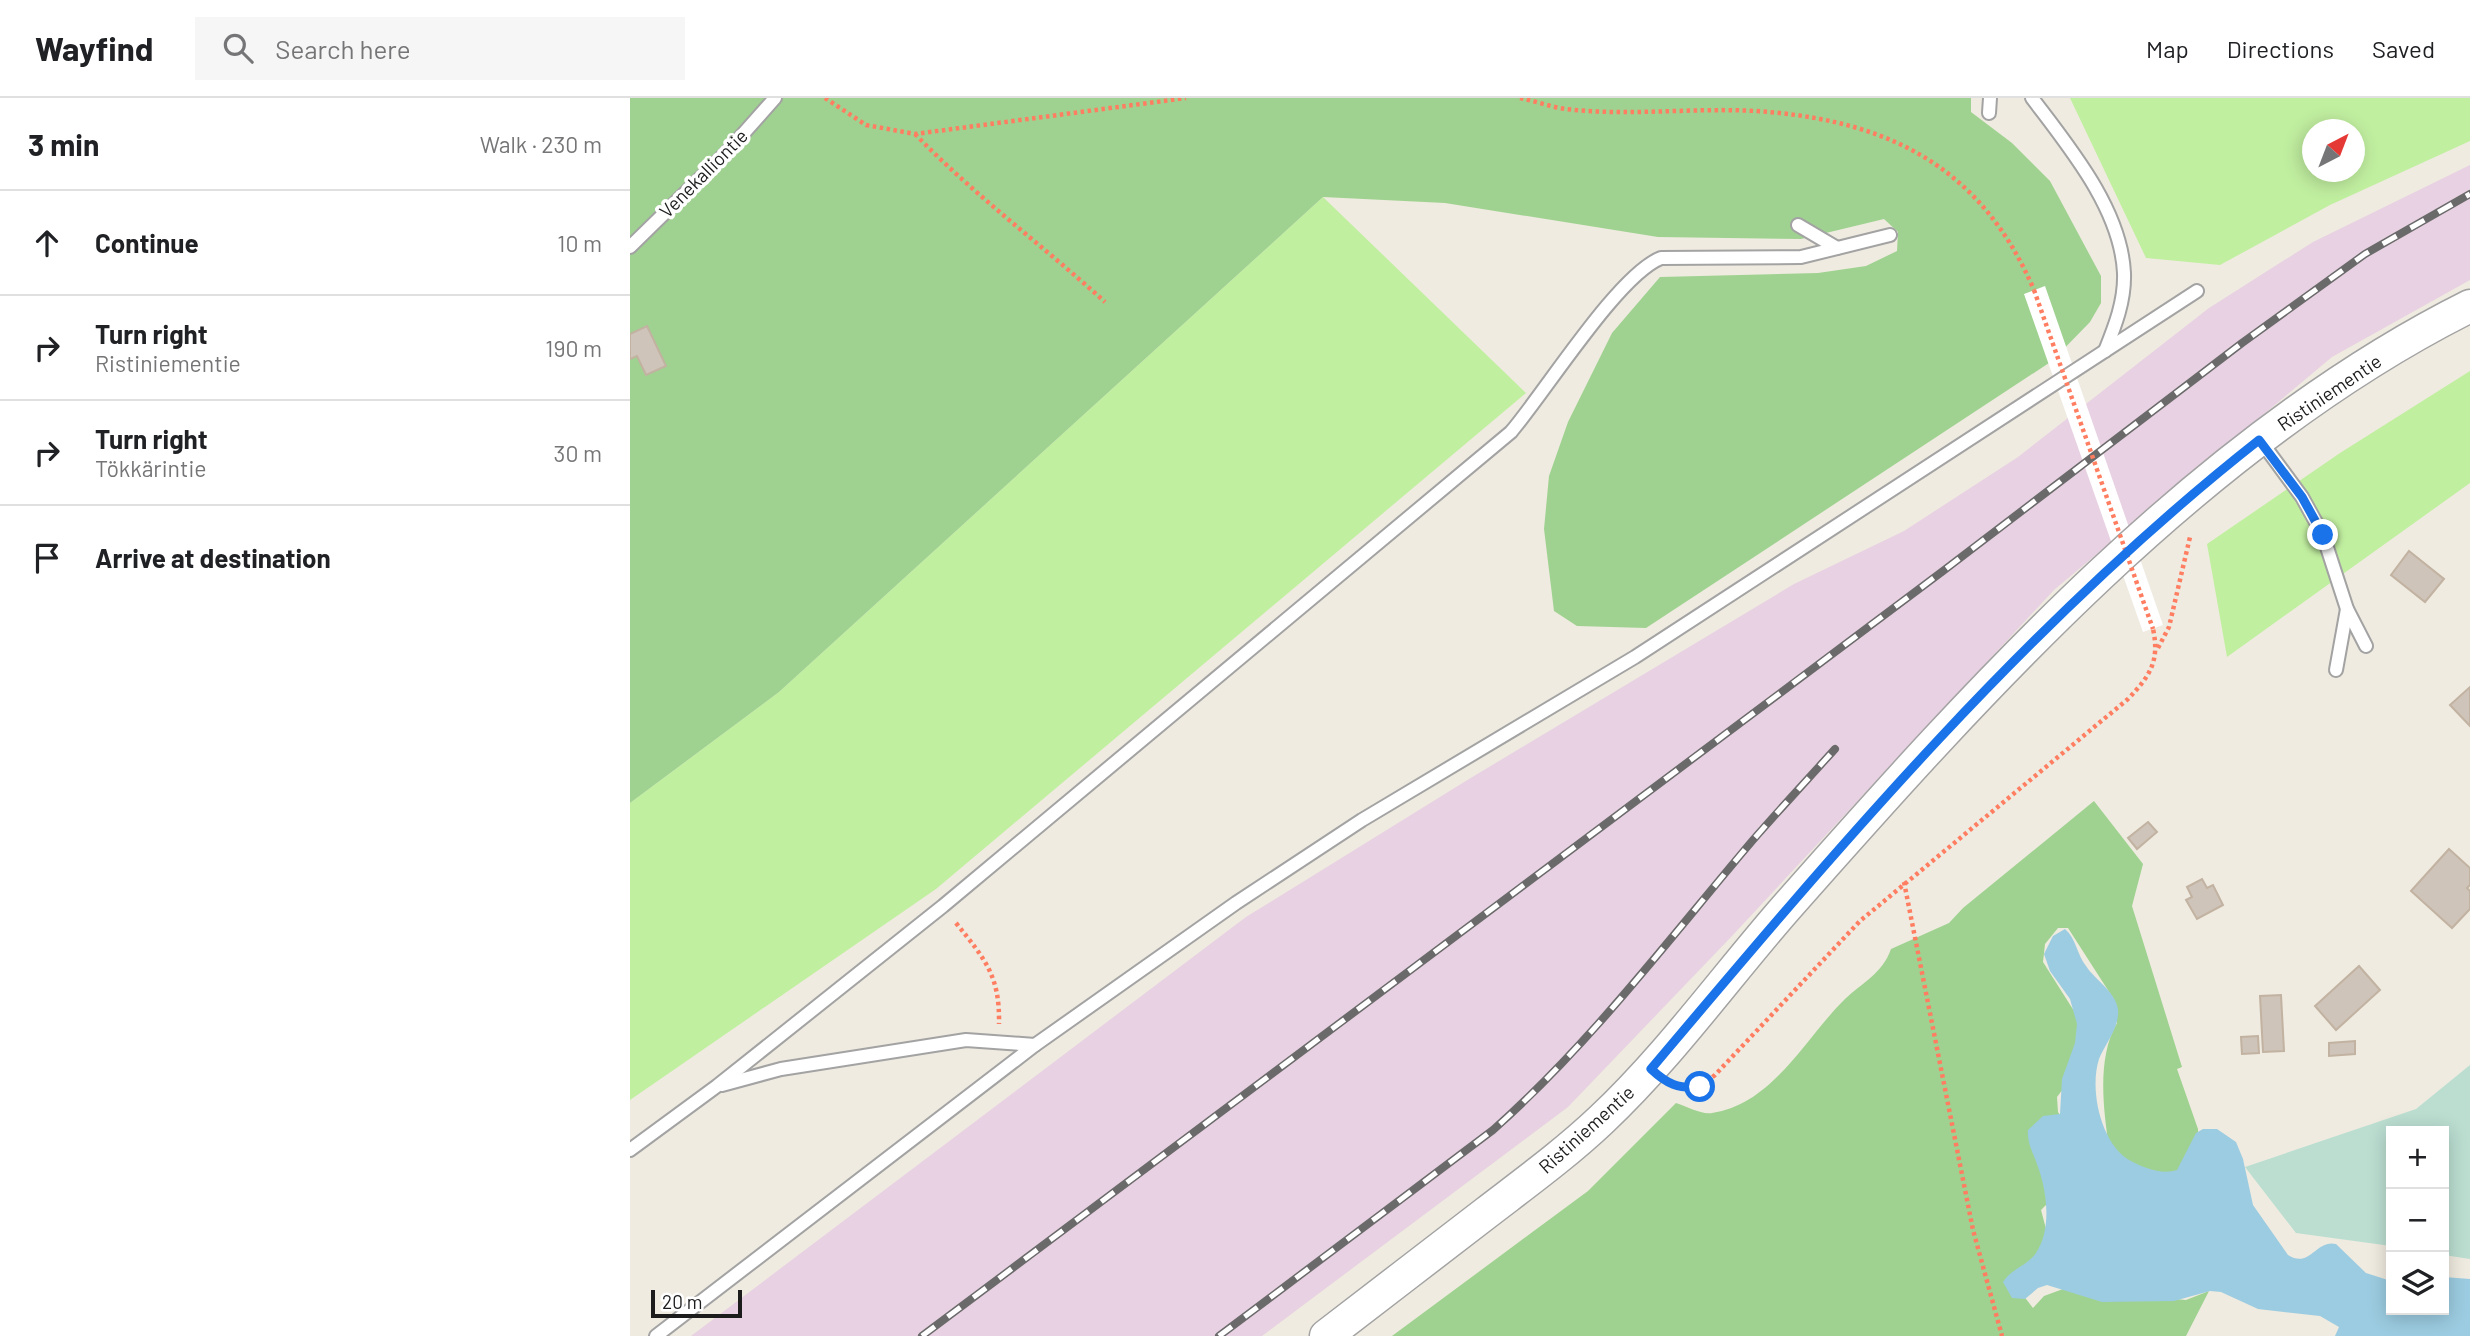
<!DOCTYPE html>
<meta charset="utf-8">
<style>
body{margin:0;font-family:Barlow,sans-serif;background:#f6f6f6;color:#202124}
.controls{position:absolute;right:21px;bottom:21px;display:grid;overflow:hidden;border-radius:0px;box-shadow:0 4px 18px #0003}
.controls button{width:63px;height:63px;display:grid;place-items:center;padding:0;border:0;border-bottom:2px solid #e0e0e0;background:#fff;color:#202124;font:35px sans-serif}
.compass{position:absolute;left:1672px;top:21px;width:63px;height:63px;border-radius:50%;background:#fff;box-shadow:0 4px 18px #0003;rotate:42deg}
.scale{position:absolute;left:21px;bottom:18px;width:91px;box-sizing:border-box;padding-left:7px;border:4px solid #1c1c1c;border-top:0;font-size:19px;line-height:24px;white-space:nowrap;color:#1c1c1c;-webkit-text-stroke:5px #fff;paint-order:stroke}
.stop{position:absolute;width:21px;height:21px;margin:-16px;border:5px solid #1a73e8;border-radius:50%;background:#fff}
.stop.end{background:#1a73e8;border-color:#fff;box-shadow:0 2px 7px #0008}
.list{margin:0;padding:0;list-style:none}
h2{display:flex;justify-content:space-between;align-items:center;height:91px;margin:0;padding:0 28px;font-size:30px}
h2 small{font-size:23px;font-weight:400;color:#757577}
.list li{display:grid;grid-template-columns:46px 1fr auto;gap:21px;align-items:center;box-sizing:border-box;height:105px;padding:0 28px;border-top:2px solid #e0e0e0}
.list b{display:block;font-size:26px;white-space:nowrap}
.list p{margin:0;font-size:23px;white-space:nowrap;color:#757577}
.list em{font-size:23px;font-style:normal;color:#757577}
.icon{flex:none;width:38px;height:38px;fill:none;stroke:currentColor;stroke-width:2;stroke-linecap:round;stroke-linejoin:round}
.map{position:relative;flex:none;width:1840px;height:1238px;overflow:hidden}
header{display:flex;align-items:center;gap:42px;box-sizing:border-box;height:98px;padding:0 35px;background:#fff;border-bottom:2px solid #e0e0e0}
header strong{font-size:33px}
nav{display:flex;gap:38px;margin-inline-start:auto;font-size:24px}
.search{width:490px;height:63px;background:#f6f6f6;display:flex;align-items:center;gap:18px;box-sizing:border-box;padding:0 24px;border-radius:0px;color:#757577;font-size:26px}
main{display:flex}
aside{flex:1;background:#fff}
.map>svg:first-child{display:block}
</style>
<header>
<strong>Wayfind</strong>
<div class="search"><svg class="icon" aria-label="search" viewBox="0 0 24 24"><circle cx="10" cy="10" r="6"/><path d="M15 15l6 6"/></svg>Search here</div>
<nav><a>Map</a><a>Directions</a><a>Saved</a></nav>
</header>
<main>
<aside>
<h2>3 min<small>Walk · 230 m</small></h2>
<ul class="list">
<li><svg class="icon" aria-label="ahead" viewBox="0 0 24 24"><path d="M12 20V5M6 11l6-6 6 6"/></svg><div><b>Continue</b></div><em>10 m</em></li>
<li><svg class="icon" aria-label="right" viewBox="0 0 24 24"><path d="M7 20v-9h11M14 6l5 5-5 5"/></svg><div><b>Turn right</b><p>Ristiniementie</p></div><em>190 m</em></li>
<li><svg class="icon" aria-label="right" viewBox="0 0 24 24"><path d="M7 20v-9h11M14 6l5 5-5 5"/></svg><div><b>Turn right</b><p>Tökkärintie</p></div><em>30 m</em></li>
<li><svg class="icon" aria-label="arrive" viewBox="0 0 24 24"><path d="M6 21V4h12l-3 4 3 4H6"/></svg><div><b>Arrive at destination</b></div></li>
</ul>
</aside>
<div class="map">
<svg width="1840" height="1238" viewBox="0 0 1840 1238">
<rect width="100%" height="100%" fill="#efebe0"/>
<!-- industrial -->
<polygon fill="#e8d1e2" points="1840,67 1840,182 1702,259 1424,492 1102,838 938,1009 632,1238 61,1238 616,819 839,681 1164,486 1274,433 1388,359 1579,210 1683,144"/>
<!-- grass -->
<g fill="#c1efa0" fill-rule="evenodd">
<path d="M1440 0H1840V43L1700 107 1590 167 1516 160ZM1682 32H1724V74H1682Z"/>
<polygon points="693,99 896,295 306,791 0,1002 0,705 149,594"/>
<polygon points="1840,273 1840,385 1597,559 1577,446 1710,355"/>
</g>
<!-- forest -->
<g fill="#9fd290">
<polygon points="0,0 1341,0 1341,14 1382,45 1420,83 1471,178 1471,205 1460,224 1422,263 1016,530 947,528 924,513 914,431 919,378 938,324 982,235 1030,179 1188,175 1236,168 1267,153 1268,134 1254,121 1171,141 1028,139 815,105 693,99 149,594 0,705"/>
<path d="M1464 703 1513 766 1502 808 1552 969 1547 971 1568 1031V1045L1548 1082 1499 1067 1486 1052 1479 1049C1473 1010 1467 959 1487 925L1483 900 1438 830H1428L1415 846 1413 864 1451 924 1436 987 1427 999 1428 1014 1441 1033 1419 1104 1411 1112 1423 1157 1386 1188 1403 1210 1414 1198 1433 1191 1556 1202 1579 1193 1556 1238H762L958 1093 1046 1005C1056 1008 1072 1017 1082 1015 1143 1006 1176 939 1215 901 1233 884 1252 876 1261 851L1319 825 1333 810Z"/>
</g>
<!-- wetland -->
<polygon fill="#bbded1" points="1840,967 1840,1161 1814,1157 1814,1033 1761,1033 1761,1148 1666,1135 1615,1069 1786,1011"/>
<!-- water -->
<path fill="#9ccce1" d="M1435 831C1446 840 1447 857 1456 868 1465 882 1485 893 1488 911 1490 929 1475 946 1469 961 1459 992 1471 1047 1501 1063 1514 1070 1532 1077 1547 1072L1566 1035 1573 1031H1587L1606 1044 1613 1061 1623 1107 1658 1157C1680 1171 1686 1141 1706 1146L1736 1175 1761 1183V1212H1814V1179L1840 1181V1238H1705L1709 1229 1690 1218 1628 1211 1591 1194 1580 1193 1544 1203 1472 1204 1417 1187 1408 1190 1395 1201 1382 1200 1373 1184C1381 1171 1397 1168 1406 1155 1422 1131 1417 1094 1408 1069 1404 1056 1397 1046 1398 1032L1413 1018 1430 1016 1432 981 1445 945 1447 926 1440 901 1420 873 1414 856 1423 838Z"/>
<!-- pier -->
<polygon fill="#fff" points="1415,188 1533,527 1513,534 1394,196"/>
<!-- building -->
<g fill="#cfc4b9" stroke="#c2b2a1" stroke-width="2">
<polygon points="17,228 36,268 16,277 7,258 0,261 0,236"/>
<polygon points="1779,453 1814,481 1795,504 1761,477"/>
<polygon points="1840,589 1840,628 1820,607"/>
<polygon points="1518,724 1527,734 1507,751 1498,740"/>
<polygon points="1819,751 1840,770 1840,787 1837,790 1840,793 1840,811 1822,830 1781,793"/>
<polygon points="1572,781 1577,790 1583,787 1593,807 1567,821 1556,802 1562,799 1557,789"/>
<polygon points="1729,868 1750,892 1706,932 1685,908"/>
<polygon points="1651,897 1654,953 1633,954 1630,898"/>
<polygon points="1628,938 1629,955 1612,956 1611,939"/>
<polygon points="1725,943 1725,956 1699,958 1699,945"/>
</g>
<g fill="none" stroke-linecap="round" stroke-linejoin="round">
<defs>
<g id="service">
<path d="M1402 0C1439 49 1491 111 1494 175 1495 203 1485 228 1475 253"/>
<polyline points="1359,15 1360,0"/>
<polyline points="1168,127 1207,150"/>
<polyline points="0,149 97,54 145,0"/>
<polyline points="1630,342 1672,399 1693,437 1717,511 1736,548"/>
<polyline points="1706,572 1717,511"/>
<polyline points="92,987 151,971 336,942 405,947"/>
<path d="M0 1052 87 988 313 808 881 334C916 293 988 177 1031 160L1171 159 1260 137"/>
<polyline points="26,1238 405,947 606,805 732,722 1005,559 1567,193"/>
</g>
<path id="tertiary" d="M696 1238C749 1197 803 1156 856 1115 895 1085 935 1056 971 1022 1039 958 1094 881 1155 811 1350 590 1573 341 1840 208"/>
</defs>
<!-- service casing -->
<use href="#service" stroke="#a3a3a3" stroke-width="16"/>
<!-- tertiary casing -->
<use href="#tertiary" stroke="#a3a3a3" stroke-width="35"/>
<!-- path -->
<g stroke="#ff7d61" stroke-width="4.5" stroke-dasharray="3.5 3.5" stroke-linecap="butt">
<polyline points="195,0 236,27 285,36 556,0"/>
<path d="M890 0C905 3 921 9 936 11 1003 19 1072 8 1139 14 1265 25 1353 73 1404 192"/>
<path d="M285 36C344 97 412 147 475 204"/>
<polyline points="1528,550 1539,529 1560,439"/>
<polyline points="1274,784 1343,1132 1372,1238"/>
<path d="M326 825C355 861 370 878 369 926"/>
<path d="M1044 988 1070 989 1085 977 1230 823 1498 601C1520 578 1530 563 1523 531"/>
</g>
<!-- service -->
<use href="#service" stroke="#fff" stroke-width="12"/>
<!-- tertiary -->
<use href="#tertiary" stroke="#fff" stroke-width="32"/>
<defs>
<g id="rail">
<polyline points="292,1238 1313,473 1612,245 1735,156 1840,96"/>
<path d="M589 1238 863 1032C961 945 1039 841 1123 742 1150 711 1178 681 1205 651"/>
</g>
</defs>
<!-- rail casing -->
<use href="#rail" stroke="#6a6a6a" stroke-width="8"/>
<!-- rail -->
<use href="#rail" stroke="#fff" stroke-width="5" stroke-dasharray="16" stroke-linecap="butt"/>
<!-- path-bridge -->
<polyline stroke="#ff7d61" stroke-width="4.5" stroke-dasharray="3.5 3.5" stroke-linecap="butt" points="1404,192 1523,531"/>
</g>
<g fill="none" stroke-linecap="round" stroke-linejoin="round">
<!-- route -->
<path stroke="#1a73e8" stroke-width="9" d="M1070 989C1048 991 1037 986 1021 971 1209 748 1399 523 1629 342L1672 399 1693 437"/>
</g>
<g text-anchor="middle" dominant-baseline="central" stroke-width="7" stroke-linejoin="round" paint-order="stroke">
<!-- street labels -->
<g font-size="19" fill="#1c1c1c" stroke="#fff">
<text transform="translate(73 75) rotate(-45)">Venekalliontie</text>
<text transform="translate(1699 294) rotate(-34)">Ristiniementie</text>
<text transform="translate(956 1031) rotate(-42)">Ristiniementie</text>
</g>
</g>
</svg>
<div class="controls">
<button>+</button>
<button>−</button>
<button><svg class="icon" aria-label="layers" viewBox="0 0 24 24"><path d="M12 4l9 5-9 5-9-5zM3 14l9 5 9-5"/></svg></button>
</div>
<svg class="compass" viewBox="-18 -18 36 36"><path d="M0-13l5 13h-10z" fill="#e53935"/><path d="M0 13l5-13h-10z" fill="#757577"/></svg>
<div class="scale">20 m</div>
<div class="stop" style="left:1070px;top:989px"></div>
<div class="stop end" style="left:1693px;top:437px"></div>
</div>
</main>
